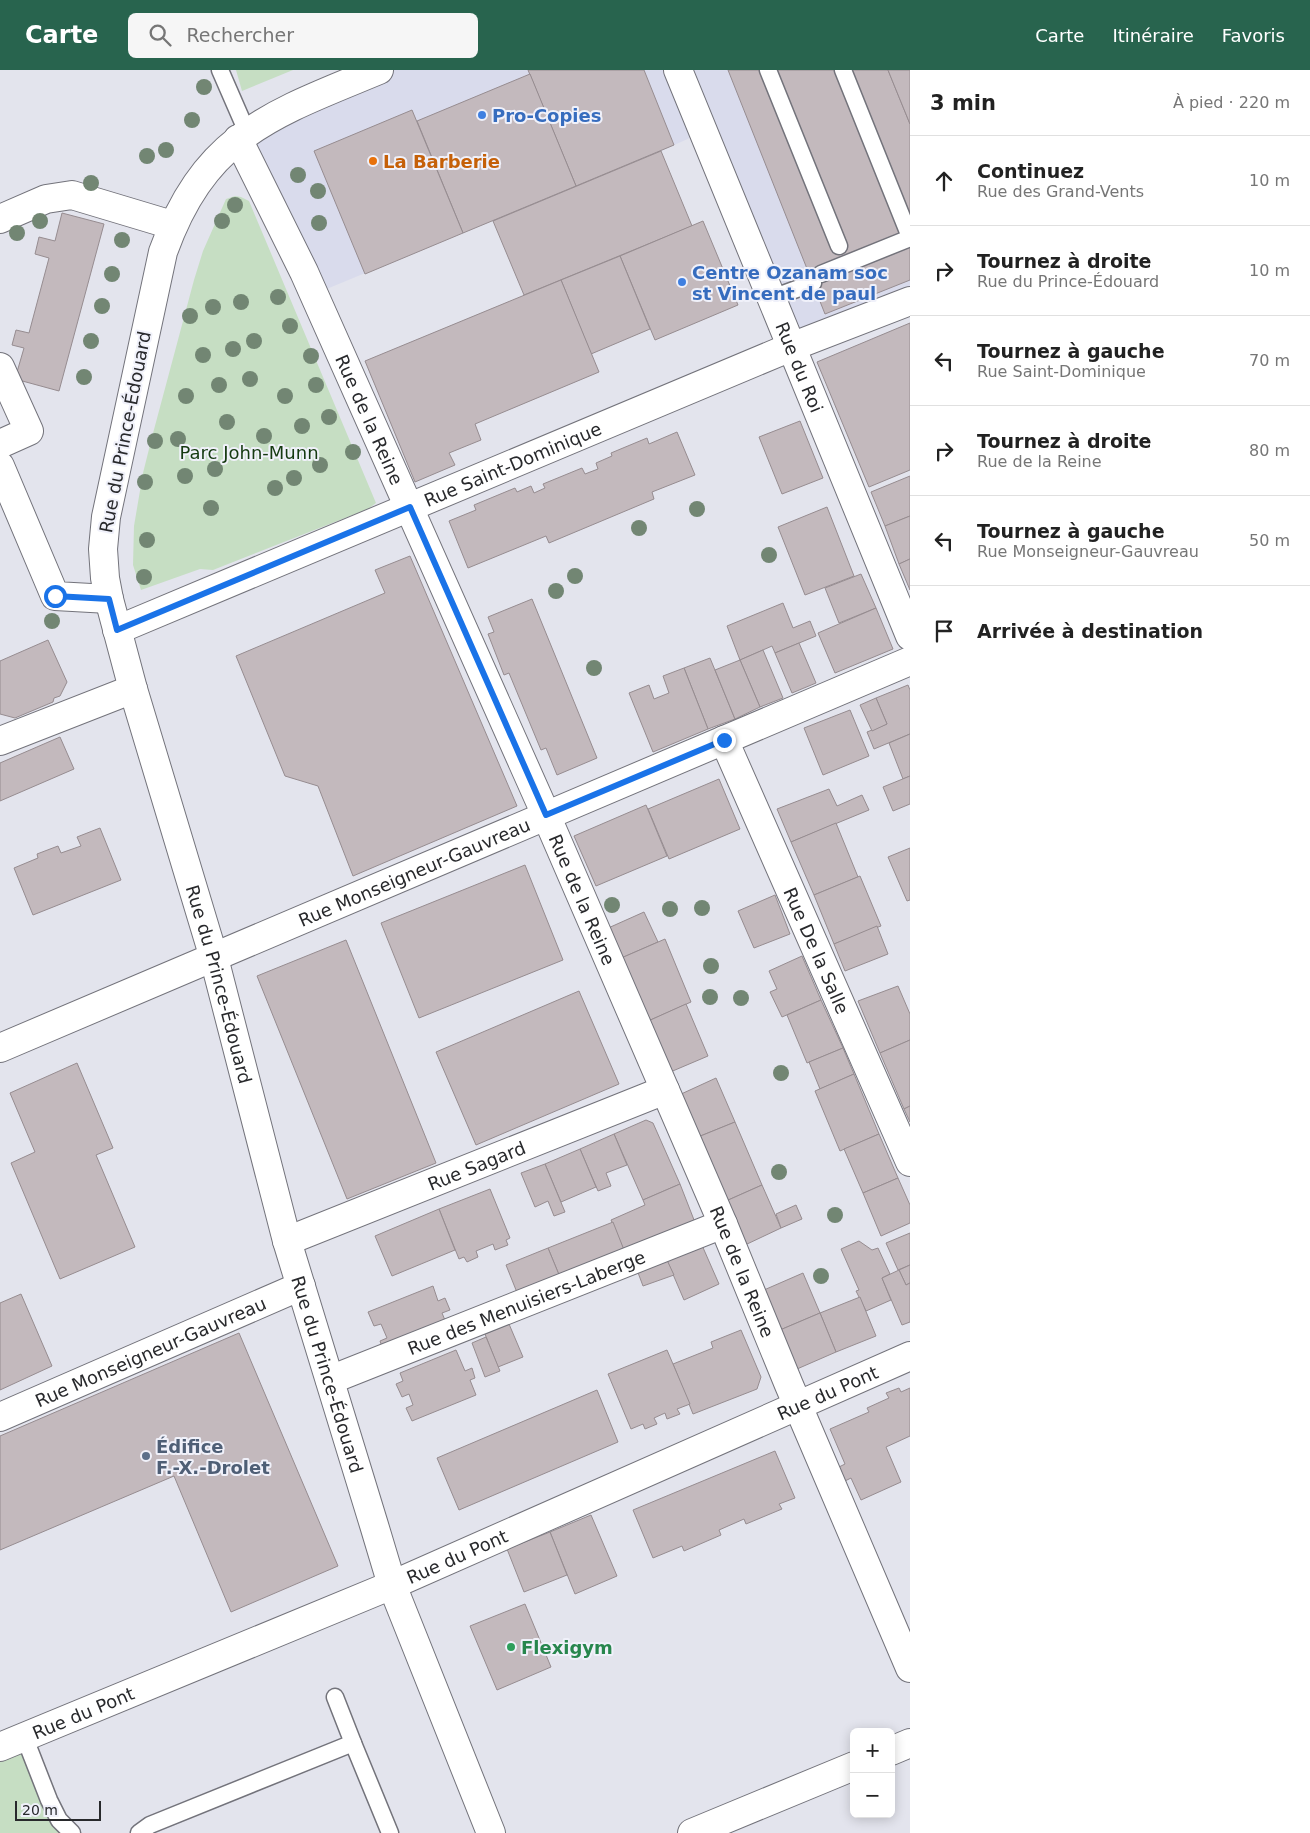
<!DOCTYPE html>
<html lang="fr">
<meta charset="utf-8">
<style>
body{margin:0;font-family:"DejaVu Sans",sans-serif;background:#f6f6f6;color:#222}
.controls{position:absolute;right:15px;bottom:15px;display:grid;overflow:hidden;border-radius:8px;box-shadow:0 2px 12px #0003}
.controls button{width:45px;height:45px;display:grid;place-items:center;padding:0;border:0;border-bottom:1px solid #e0e0e0;background:#fff;color:#222;font:25px sans-serif}
.scale{position:absolute;left:15px;bottom:12px;width:86px;box-sizing:border-box;padding-left:5px;border:2px solid #28292c;border-top:0;font-size:14px;line-height:18px;white-space:nowrap;color:#28292c;-webkit-text-stroke:4px #f0f1fa;paint-order:stroke}
.stop{position:absolute;width:15px;height:15px;margin:-11px;border:4px solid #1a73e8;border-radius:50%;background:#fff}
.stop.end{background:#1a73e8;border-color:#fff;box-shadow:0 1px 5px #0008}
.list{margin:0;padding:0;list-style:none}
h2{display:flex;justify-content:space-between;align-items:center;height:65px;margin:0;padding:0 20px;font-size:21px}
h2 small{font-size:16px;font-weight:400;color:#767676}
.list li{display:grid;grid-template-columns:32px 1fr auto;gap:15px;align-items:center;box-sizing:border-box;height:90px;padding:0 20px;border-top:1px solid #e0e0e0}
.list b{display:block;font-size:19px;white-space:nowrap}
.list p{margin:0;font-size:16px;white-space:nowrap;color:#767676}
.list em{font-size:16px;font-style:normal;color:#767676}
.icon{flex:none;width:28px;height:28px;fill:none;stroke:currentColor;stroke-width:2;stroke-linecap:round;stroke-linejoin:round}
.map{position:relative;flex:none;width:910px;height:1763px;overflow:hidden}
header{display:flex;align-items:center;gap:30px;box-sizing:border-box;height:70px;padding:0 25px;background:#28644e;color:#fff}
header strong{font-size:24px}
nav{display:flex;gap:28px;margin-inline-start:auto;font-size:18px}
.search{width:350px;height:45px;background:#f6f6f6;display:flex;align-items:center;gap:12px;box-sizing:border-box;padding:0 18px;border-radius:8px;color:#767676;font-size:19px}
main{display:flex}
aside{flex:1;background:#fff}
.map>svg:first-child{display:block}
</style>
<header>
<strong>Carte</strong>
<div class="search"><svg class="icon" aria-label="search" viewBox="0 0 24 24"><circle cx="10" cy="10" r="6"/><path d="M15 15l6 6"/></svg>Rechercher</div>
<nav><a>Carte</a><a>Itinéraire</a><a>Favoris</a></nav>
</header>
<main>
<div class="map">
<svg width="910" height="1763" viewBox="0 0 910 1763">
<rect width="100%" height="100%" fill="#e3e4ed"/>
<!-- built -->
<polygon fill="#d9dbec" points="379,0 910,0 910,231 791,277 703,62 661,81 312,225 247,62"/>
<!-- green -->
<g fill="#c6dec3">
<polygon points="236,0 293,0 242,21"/>
<polygon points="235,126 241,127 249,131 376,433 368,439 213,500 200,499 141,520 133,495 134,456 143,403 152,367 194,210 203,181 226,129"/>
<polygon points="24,1666 72,1763 0,1763 0,1677"/>
</g>
<!-- building -->
<g fill="#c3b9bd" stroke="#968c90">
<polygon points="528,0 644,0 674,75 576,116"/>
<polygon points="728,0 888,0 910,54 910,210 825,244"/>
<polygon points="888,0 910,0 910,54 892,10"/>
<polygon points="530,4 576,116 463,163 417,51"/>
<polygon points="412,40 463,163 365,204 314,81"/>
<polygon points="661,81 692,156 524,225 493,151"/>
<polygon points="62,143 104,154 59,321 15,309 24,278 12,275 16,260 29,263 49,188 35,184 39,167 55,171"/>
<polygon points="703,151 738,235 655,270 620,186"/>
<polygon points="620,186 650,259 591,284 561,210"/>
<polygon points="561,210 599,302 475,354 481,370 449,383 455,395 415,412 365,291"/>
<polygon points="910,253 910,400 869,417 817,292"/>
<polygon points="800,351 823,408 782,424 759,367"/>
<polygon points="677,362 695,405 652,422 654,429 549,473 546,466 468,498 449,451 476,440 474,435 515,418 517,422 531,416 534,423 545,418 543,414 582,398 585,404 598,399 596,393 612,386 611,383 647,368 649,374"/>
<polygon points="910,406 910,446 885,456 871,422"/>
<polygon points="827,437 854,506 805,525 778,457"/>
<polygon points="910,446 910,489 899,494 885,456"/>
<polygon points="410,486 517,736 353,806 318,716 285,706 236,586 385,523 375,500"/>
<polygon points="910,489 910,520 899,494"/>
<polygon points="861,504 876,538 839,553 825,518"/>
<polygon points="532,529 597,688 557,705 546,678 541,680 509,603 504,605 488,564 494,562 488,547"/>
<polygon points="783,533 793,558 810,551 816,566 775,583 772,576 740,590 727,556"/>
<polygon points="876,538 893,579 835,603 818,563"/>
<polygon points="48,570 67,612 60,626 54,628 53,632 15,648 0,644 0,591"/>
<polygon points="799,573 816,613 792,623 775,583"/>
<polygon points="763,580 783,628 760,637 740,590"/>
<polygon points="710,588 735,649 708,659 684,598"/>
<polygon points="740,590 760,637 735,649 715,600"/>
<polygon points="684,598 708,659 653,682 629,623 649,615 654,629 669,623 663,606"/>
<polygon points="908,615 910,620 910,664 874,679 867,662 887,654 876,628"/>
<polygon points="876,628 887,654 872,661 860,635"/>
<polygon points="850,640 869,686 823,705 804,658"/>
<polygon points="910,664 910,706 903,709 889,673"/>
<polygon points="60,667 74,699 0,731 0,693"/>
<polygon points="910,706 910,734 893,741 883,717"/>
<polygon points="719,709 740,759 669,789 648,739"/>
<polygon points="829,719 837,736 862,725 869,740 791,772 777,739"/>
<polygon points="646,735 667,786 596,816 574,766"/>
<polygon points="836,753 858,807 814,825 791,772"/>
<polygon points="100,758 121,810 33,845 14,798 38,788 37,784 58,776 61,783 81,776 77,767"/>
<polygon points="910,778 910,830 907,831 888,787"/>
<polygon points="525,795 563,890 419,948 381,853"/>
<polygon points="860,806 881,856 834,874 814,825"/>
<polygon points="775,825 790,864 754,878 738,841"/>
<polygon points="644,842 658,872 619,889 606,859"/>
<polygon points="877,856 888,884 845,901 834,874"/>
<polygon points="665,869 691,932 646,952 619,889"/>
<polygon points="346,870 436,1093 347,1129 257,906"/>
<polygon points="802,886 821,930 782,947 770,922 777,919 769,901"/>
<polygon points="898,916 910,944 910,970 880,983 858,931"/>
<polygon points="579,921 619,1014 476,1075 436,982"/>
<polygon points="821,930 843,978 807,993 787,945"/>
<polygon points="686,934 708,986 668,1003 646,952"/>
<polygon points="910,970 910,1036 904,1039 880,983"/>
<polygon points="843,978 854,1004 820,1019 809,992"/>
<polygon points="77,993 113,1078 96,1085 135,1177 60,1209 11,1093 35,1082 10,1023"/>
<polygon points="854,1004 879,1064 840,1081 815,1021"/>
<polygon points="716,1008 735,1052 698,1067 679,1025"/>
<polygon points="910,1036 910,1052 904,1039"/>
<polygon points="646,1050 653,1053 680,1114 643,1130 614,1064"/>
<polygon points="735,1052 762,1115 726,1131 698,1067"/>
<polygon points="614,1064 627,1095 606,1103 611,1116 598,1121 580,1079"/>
<polygon points="879,1064 898,1108 863,1123 844,1079"/>
<polygon points="580,1079 596,1117 561,1132 545,1094"/>
<polygon points="545,1094 565,1142 554,1146 548,1131 535,1137 521,1103"/>
<polygon points="898,1108 910,1135 910,1153 881,1166 863,1123"/>
<polygon points="680,1114 696,1155 626,1185 611,1150 645,1135 643,1130"/>
<polygon points="762,1115 781,1158 745,1175 726,1131"/>
<polygon points="490,1119 510,1168 506,1170 508,1175 495,1180 493,1174 476,1181 478,1187 467,1192 464,1187 459,1189 439,1139"/>
<polygon points="796,1135 802,1149 781,1158 776,1144"/>
<polygon points="439,1139 455,1180 392,1206 375,1166"/>
<polygon points="613,1152 626,1185 562,1212 548,1178"/>
<polygon points="910,1163 910,1195 898,1200 886,1173"/>
<polygon points="859,1171 872,1180 878,1178 890,1204 882,1208 891,1230 866,1241 856,1221 859,1220 841,1179"/>
<polygon points="701,1173 719,1214 684,1230 666,1188"/>
<polygon points="548,1178 562,1212 520,1230 506,1195"/>
<polygon points="666,1188 674,1205 643,1216 637,1200"/>
<polygon points="910,1195 910,1213 906,1215 899,1200"/>
<polygon points="899,1200 906,1215 910,1213 910,1252 902,1255 882,1208"/>
<polygon points="803,1203 820,1243 780,1260 764,1220"/>
<polygon points="433,1216 438,1231 445,1228 450,1240 442,1243 449,1260 384,1282 380,1271 387,1268 381,1254 374,1256 368,1242"/>
<polygon points="21,1224 52,1296 0,1320 0,1233"/>
<polygon points="860,1227 876,1266 836,1282 820,1243"/>
<polygon points="820,1243 836,1282 797,1299 780,1260"/>
<polygon points="509,1254 523,1287 498,1297 485,1264"/>
<polygon points="741,1260 761,1307 757,1319 693,1344 673,1294 713,1278 711,1272"/>
<polygon points="239,1263 338,1496 231,1542 174,1406 0,1480 0,1366"/>
<polygon points="486,1267 500,1301 485,1307 472,1273"/>
<polygon points="456,1280 465,1301 472,1298 475,1308 470,1310 476,1325 412,1351 406,1338 413,1335 409,1324 402,1327 396,1314 403,1311 400,1303"/>
<polygon points="667,1280 690,1334 677,1339 680,1344 667,1349 665,1343 654,1348 657,1354 645,1359 643,1354 631,1359 608,1304"/>
<polygon points="899,1318 901,1322 910,1318 910,1366 886,1377 901,1412 861,1430 851,1408 845,1411 839,1397 845,1394 830,1359 869,1342 867,1338 889,1328 886,1323"/>
<polygon points="597,1320 618,1372 459,1440 437,1388"/>
<polygon points="775,1381 795,1428 779,1434 782,1439 746,1454 744,1449 719,1460 721,1465 684,1481 682,1476 653,1488 633,1440"/>
<polygon points="591,1445 617,1506 575,1524 550,1462"/>
<polygon points="550,1462 567,1505 524,1522 507,1479"/>
<polygon points="525,1534 551,1597 497,1620 470,1556"/>
</g>
<g fill="none" stroke-linecap="round" stroke-linejoin="round">
<defs>
<g id="lane">
<polyline points="220,0 247,62"/>
<polyline points="768,0 839,176"/>
<polyline points="843,0 910,167"/>
<polyline points="821,204 910,168"/>
<polyline points="772,228 813,213"/>
<polyline points="24,1666 49,1730 59,1750 72,1763"/>
<polyline points="353,1673 390,1763"/>
<polyline points="139,1763 150,1755 353,1673 335,1627"/>
</g>
<g id="street">
<path id="s1" d="M678 0 910 566"/>
<path id="s2" d="M238 69 304 202 546 745 723 1154 789 1315 910 1598"/>
<polyline points="0,149 46,129 72,125 172,155"/>
<polyline points="0,297 29,361 0,374"/>
<polyline points="0,396 55,526 109,529"/>
<path id="s3" d="M117 560 791 277 910 231"/>
<path id="s4" d="M724 670 910 1092"/>
<polyline points="0,671 133,619"/>
<path id="s5" d="M0 978 910 591"/>
<path id="s6" d="M287 1171 665 1020"/>
<path id="s7" d="M330 1310 723 1154"/>
<path id="s8" d="M0 1347 301 1216"/>
<path id="s9" d="M392 1515 910 1286"/>
<polyline points="891,1681 910,1673"/>
<polyline points="692,1763 854,1696"/>
</g>
<g id="secondary">
<path id="s10" d="M379 0C273 44 205 64 163 182L106 447 103 479 105 508 109 529 133 619 214 888 287 1171 374 1455 392 1515 491 1763"/>
<path id="s11" d="M0 1677 392 1515"/>
</g>
</defs>
<!-- lane casing -->
<use href="#lane" stroke="#73737b" stroke-width="19"/>
<!-- street casing -->
<use href="#street" stroke="#73737b" stroke-width="30"/>
<!-- secondary casing -->
<use href="#secondary" stroke="#73737b" stroke-width="30"/>
<!-- lane -->
<use href="#lane" stroke="#fff" stroke-width="16"/>
<!-- street -->
<use href="#street" stroke="#fff" stroke-width="28"/>
<!-- secondary -->
<use href="#secondary" stroke="#fff" stroke-width="28"/>
</g>
<!-- trees -->
<g fill="#728673">
<circle cx="204" cy="17" r="8"/>
<circle cx="192" cy="50" r="8"/>
<circle cx="166" cy="80" r="8"/>
<circle cx="147" cy="86" r="8"/>
<circle cx="298" cy="105" r="8"/>
<circle cx="91" cy="113" r="8"/>
<circle cx="318" cy="121" r="8"/>
<circle cx="235" cy="135" r="8"/>
<circle cx="40" cy="151" r="8"/>
<circle cx="222" cy="151" r="8"/>
<circle cx="319" cy="153" r="8"/>
<circle cx="17" cy="163" r="8"/>
<circle cx="122" cy="170" r="8"/>
<circle cx="112" cy="204" r="8"/>
<circle cx="278" cy="227" r="8"/>
<circle cx="241" cy="232" r="8"/>
<circle cx="102" cy="236" r="8"/>
<circle cx="213" cy="237" r="8"/>
<circle cx="190" cy="246" r="8"/>
<circle cx="290" cy="256" r="8"/>
<circle cx="91" cy="271" r="8"/>
<circle cx="254" cy="271" r="8"/>
<circle cx="233" cy="279" r="8"/>
<circle cx="203" cy="285" r="8"/>
<circle cx="311" cy="286" r="8"/>
<circle cx="84" cy="307" r="8"/>
<circle cx="250" cy="309" r="8"/>
<circle cx="219" cy="315" r="8"/>
<circle cx="316" cy="315" r="8"/>
<circle cx="186" cy="326" r="8"/>
<circle cx="285" cy="326" r="8"/>
<circle cx="329" cy="347" r="8"/>
<circle cx="227" cy="352" r="8"/>
<circle cx="302" cy="356" r="8"/>
<circle cx="264" cy="366" r="8"/>
<circle cx="178" cy="369" r="8"/>
<circle cx="155" cy="371" r="8"/>
<circle cx="353" cy="382" r="8"/>
<circle cx="320" cy="395" r="8"/>
<circle cx="215" cy="399" r="8"/>
<circle cx="185" cy="406" r="8"/>
<circle cx="294" cy="408" r="8"/>
<circle cx="145" cy="412" r="8"/>
<circle cx="275" cy="418" r="8"/>
<circle cx="211" cy="438" r="8"/>
<circle cx="697" cy="439" r="8"/>
<circle cx="639" cy="458" r="8"/>
<circle cx="147" cy="470" r="8"/>
<circle cx="769" cy="485" r="8"/>
<circle cx="575" cy="506" r="8"/>
<circle cx="144" cy="507" r="8"/>
<circle cx="556" cy="521" r="8"/>
<circle cx="52" cy="551" r="8"/>
<circle cx="594" cy="598" r="8"/>
<circle cx="612" cy="835" r="8"/>
<circle cx="702" cy="838" r="8"/>
<circle cx="670" cy="839" r="8"/>
<circle cx="711" cy="896" r="8"/>
<circle cx="710" cy="927" r="8"/>
<circle cx="741" cy="928" r="8"/>
<circle cx="781" cy="1003" r="8"/>
<circle cx="779" cy="1102" r="8"/>
<circle cx="835" cy="1145" r="8"/>
<circle cx="821" cy="1206" r="8"/>
</g>
<g fill="none" stroke-linecap="round" stroke-linejoin="round">
<!-- route -->
<polyline stroke="#1a73e8" stroke-width="6" points="55,526 109,529 117,560 410,437 546,745 724,670"/>
</g>
<!-- markers -->
<g fill="#3f7fe0" stroke="#f0f1fa" stroke-width="2">
<circle cx="482" cy="45" r="5"/>
<circle cx="682" cy="212" r="5"/>
</g>
<circle fill="#e8710a" stroke="#f0f1fa" stroke-width="2" cx="373" cy="91" r="5"/>
<circle fill="#5c6f8a" stroke="#f0f1fa" stroke-width="2" cx="146" cy="1386" r="5"/>
<circle fill="#2e9e5b" stroke="#f0f1fa" stroke-width="2" cx="511" cy="1577" r="5"/>
<g text-anchor="middle" dominant-baseline="central" stroke-width="4" stroke-linejoin="round" paint-order="stroke">
<!-- shop labels -->
<g font-size="18" font-weight="bold" fill="#366cbe" stroke="#f0f1fa" text-anchor="start">
<text x="492" y="45">Pro-Copies</text>
<text x="692" y="202">Centre Ozanam soc<tspan x="692" dy="21">st Vincent de paul</tspan></text>
</g>
<!-- food labels -->
<g font-size="18" font-weight="bold" fill="#c56008" stroke="#f0f1fa" text-anchor="start">
<text x="383" y="91">La Barberie</text>
</g>
<!-- street labels -->
<g font-size="18" fill="#28292c" stroke="#f0f1fa">
<text stroke="none"><textPath href="#s1" startOffset="321">Rue du Roi</textPath></text>
<text stroke="none"><textPath href="#s2" startOffset="310">Rue de la Reine</textPath></text>
<text transform="translate(125 362) rotate(-79)">Rue du Prince-Édouard</text>
<text stroke="none"><textPath href="#s3" startOffset="429">Rue Saint-Dominique</textPath></text>
<text stroke="none"><textPath href="#s5" startOffset="450">Rue Monseigneur-Gauvreau</textPath></text>
<text stroke="none"><textPath href="#s2" startOffset="835">Rue de la Reine</textPath></text>
<text stroke="none"><textPath href="#s4" startOffset="230">Rue De la Salle</textPath></text>
<text stroke="none"><textPath href="#s10" startOffset="1049">Rue du Prince-Édouard</textPath></text>
<text stroke="none"><textPath href="#s6" startOffset="204">Rue Sagard</textPath></text>
<text stroke="none"><textPath href="#s2" startOffset="1240">Rue de la Reine</textPath></text>
<text stroke="none"><textPath href="#s7" startOffset="211">Rue des Menuisiers-Laberge</textPath></text>
<text stroke="none"><textPath href="#s8" startOffset="164">Rue Monseigneur-Gauvreau</textPath></text>
<text stroke="none"><textPath href="#s10" startOffset="1454">Rue du Prince-Édouard</textPath></text>
<text stroke="none"><textPath href="#s9" startOffset="476">Rue du Pont</textPath></text>
<text stroke="none"><textPath href="#s9" startOffset="71">Rue du Pont</textPath></text>
<text stroke="none"><textPath href="#s11" startOffset="90">Rue du Pont</textPath></text>
</g>
<!-- park labels -->
<g font-size="18" fill="#153a10" stroke="#f0f1fa">
<text x="249" y="382">Parc John-Munn</text>
</g>
<!-- service labels -->
<g font-size="18" font-weight="bold" fill="#4e5e75" stroke="#f0f1fa" text-anchor="start">
<text x="156" y="1376">Édifice<tspan x="156" dy="21">F.-X.-Drolet</tspan></text>
</g>
<!-- leisure labels -->
<g font-size="18" font-weight="bold" fill="#27864d" stroke="#f0f1fa" text-anchor="start">
<text x="521" y="1577">Flexigym</text>
</g>
</g>
</svg>
<div class="controls">
<button>+</button>
<button>−</button>
</div>
<div class="scale">20 m</div>
<div class="stop" style="left:55px;top:526px"></div>
<div class="stop end" style="left:724px;top:670px"></div>
</div>
<aside>
<h2>3 min<small>À pied · 220 m</small></h2>
<ul class="list">
<li><svg class="icon" aria-label="ahead" viewBox="0 0 24 24"><path d="M12 20V5M6 11l6-6 6 6"/></svg><div><b>Continuez</b><p>Rue des Grand-Vents</p></div><em>10 m</em></li>
<li><svg class="icon" aria-label="right" viewBox="0 0 24 24"><path d="M7 20v-9h11M14 6l5 5-5 5"/></svg><div><b>Tournez à droite</b><p>Rue du Prince-Édouard</p></div><em>10 m</em></li>
<li><svg class="icon" aria-label="left" viewBox="0 0 24 24"><path d="M17 20v-9H6M10 6l-5 5 5 5"/></svg><div><b>Tournez à gauche</b><p>Rue Saint-Dominique</p></div><em>70 m</em></li>
<li><svg class="icon" aria-label="right" viewBox="0 0 24 24"><path d="M7 20v-9h11M14 6l5 5-5 5"/></svg><div><b>Tournez à droite</b><p>Rue de la Reine</p></div><em>80 m</em></li>
<li><svg class="icon" aria-label="left" viewBox="0 0 24 24"><path d="M17 20v-9H6M10 6l-5 5 5 5"/></svg><div><b>Tournez à gauche</b><p>Rue Monseigneur-Gauvreau</p></div><em>50 m</em></li>
<li><svg class="icon" aria-label="arrive" viewBox="0 0 24 24"><path d="M6 21V4h12l-3 4 3 4H6"/></svg><div><b>Arrivée à destination</b></div></li>
</ul>
</aside>
</main>
